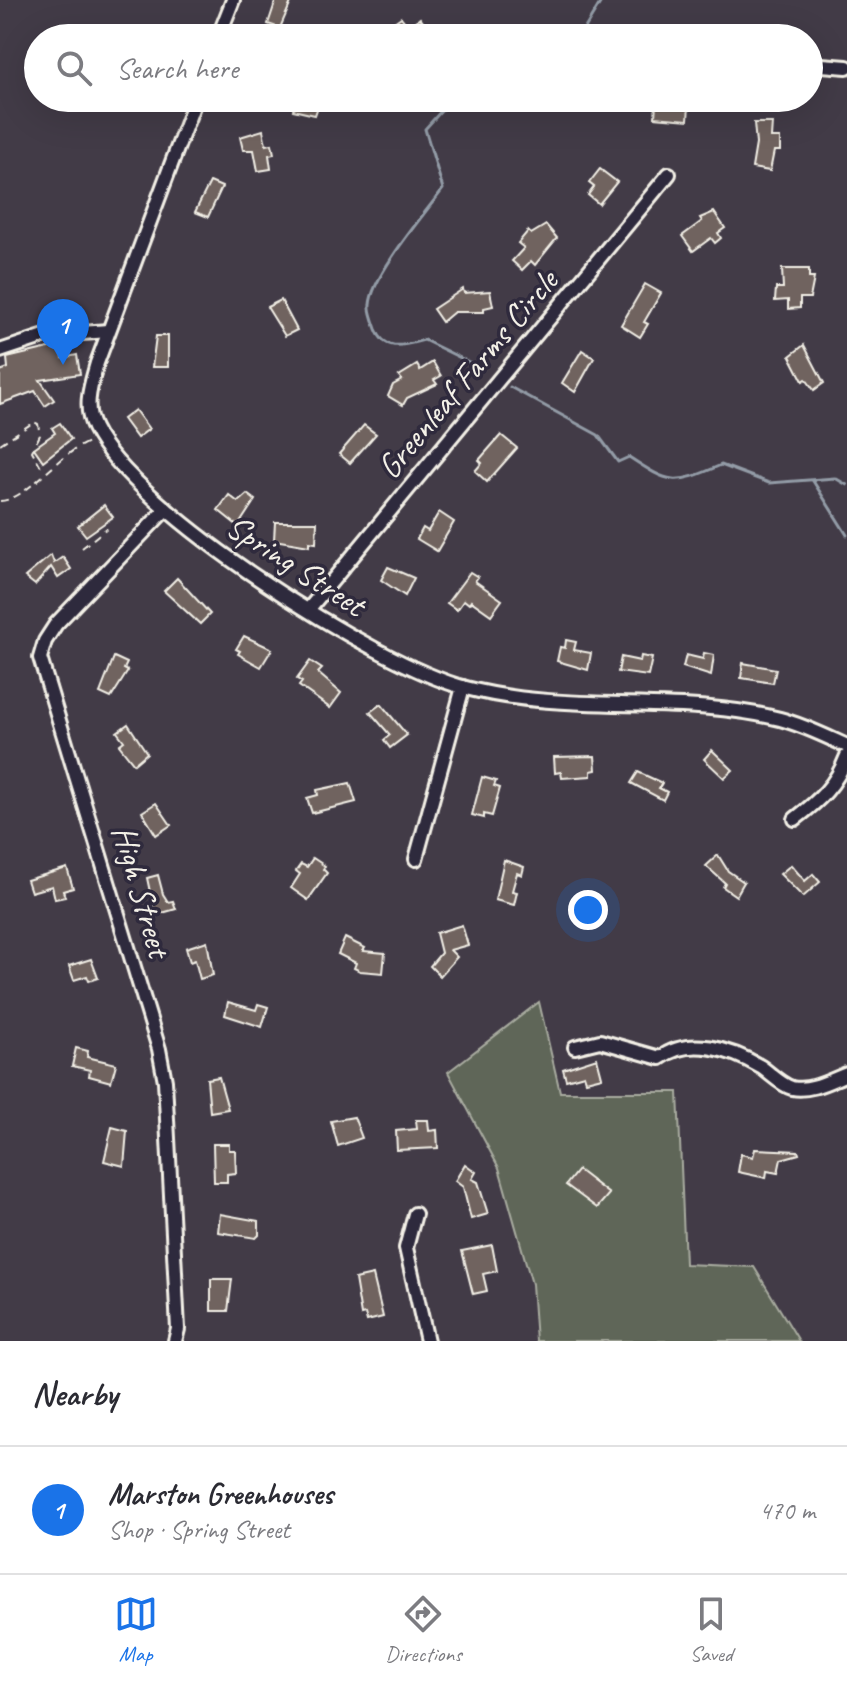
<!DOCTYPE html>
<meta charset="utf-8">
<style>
body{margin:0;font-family:Caveat,sans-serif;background:#f7f7f7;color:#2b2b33}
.you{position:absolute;left:588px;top:910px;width:28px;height:28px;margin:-20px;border:6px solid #fff;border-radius:50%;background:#1a73e8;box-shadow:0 0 0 12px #1a73e833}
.badge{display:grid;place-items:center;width:52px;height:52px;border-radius:50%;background:#1a73e8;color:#fff;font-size:26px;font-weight:700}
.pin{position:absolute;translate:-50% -66px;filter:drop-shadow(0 2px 4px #0008)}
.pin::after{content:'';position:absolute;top:42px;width:28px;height:24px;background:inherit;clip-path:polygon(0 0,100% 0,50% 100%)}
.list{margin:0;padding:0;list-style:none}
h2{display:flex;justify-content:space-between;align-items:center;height:104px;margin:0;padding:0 32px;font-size:34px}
h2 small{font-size:26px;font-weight:400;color:#7c7c81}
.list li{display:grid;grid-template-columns:52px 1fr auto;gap:24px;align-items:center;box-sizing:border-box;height:128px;padding:0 32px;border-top:2px solid #e1e1e2}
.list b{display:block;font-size:30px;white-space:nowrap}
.list p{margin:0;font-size:26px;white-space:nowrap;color:#7c7c81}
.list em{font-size:26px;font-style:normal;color:#7c7c81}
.icon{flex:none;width:44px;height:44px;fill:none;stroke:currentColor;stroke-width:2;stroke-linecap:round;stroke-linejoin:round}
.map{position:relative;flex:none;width:847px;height:1341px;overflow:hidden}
.search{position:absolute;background:#fff;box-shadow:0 8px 32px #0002;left:24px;right:24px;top:24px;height:88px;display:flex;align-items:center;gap:20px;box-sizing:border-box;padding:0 28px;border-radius:44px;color:#7c7c81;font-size:30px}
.sheet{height:232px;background:#fff}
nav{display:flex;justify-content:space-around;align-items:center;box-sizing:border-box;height:112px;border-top:2px solid #e1e1e2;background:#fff;font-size:22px;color:#7c7c81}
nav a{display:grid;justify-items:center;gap:4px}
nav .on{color:#1a73e8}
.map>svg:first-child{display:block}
</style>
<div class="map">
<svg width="847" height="1341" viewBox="0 0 847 1341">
<rect width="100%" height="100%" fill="#423b47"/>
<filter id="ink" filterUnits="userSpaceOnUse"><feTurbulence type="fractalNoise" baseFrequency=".0125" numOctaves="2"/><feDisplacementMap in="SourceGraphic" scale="16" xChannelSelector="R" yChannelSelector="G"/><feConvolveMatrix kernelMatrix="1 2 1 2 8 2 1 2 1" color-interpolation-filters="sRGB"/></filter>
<g filter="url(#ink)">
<!-- green -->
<polygon fill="#5e6659" stroke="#a9aca0" stroke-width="2" points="539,1002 560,1092 678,1092 685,1264 754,1267 799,1341 536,1341 532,1284 499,1168 448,1072"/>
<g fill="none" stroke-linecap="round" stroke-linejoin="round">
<!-- stream -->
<g stroke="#939ca7" stroke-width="3">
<polyline points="579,38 602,0"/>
<path d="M476 98 443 109 425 129 443 189C425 213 371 277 370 305 369 311 374 323 376 329 385 353 405 345 424 340L483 369"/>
<path d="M510 387 598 435 618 462 629 457C670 484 674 486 721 465L769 483 835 478 847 485"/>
<polyline points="813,481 847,535"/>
</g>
</g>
<!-- building -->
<g fill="#70635f" stroke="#f4f1e8" stroke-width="2">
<polygon points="276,0 292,0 280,28 268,24"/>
<polygon points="401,17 409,27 420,18 435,38 407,38 404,35 400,38 390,25"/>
<polygon points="297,98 321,98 315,115 293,110"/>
<polygon points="656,104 689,105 688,120 655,117"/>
<polygon points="754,123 772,123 771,138 780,138 780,151 774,151 770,171 752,168 756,144"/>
<polygon points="263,130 266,145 272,144 274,154 269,155 271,169 258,171 254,150 243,150 240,137"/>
<polygon points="600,169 617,182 599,204 588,195 594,187 589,183"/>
<polygon points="210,182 222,187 208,217 195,212"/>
<polygon points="714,212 725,228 718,233 721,238 715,243 711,238 693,251 682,236 702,221 700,218"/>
<polygon points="546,225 557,238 535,265 531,261 522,270 512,261 524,248 518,243 528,231 531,234"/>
<polygon points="782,269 809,269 809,278 814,278 810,298 800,298 800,308 788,309 788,300 775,301 776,288 783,288"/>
<polygon points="645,284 661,293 644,322 648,324 640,337 621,325"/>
<polygon points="463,289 464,293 490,291 493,306 484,308 484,312 454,312 442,322 433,309"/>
<polygon points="281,300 297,330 285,336 267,307"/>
<polygon points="156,336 168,336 168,367 152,367"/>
<polygon points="61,345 63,358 77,355 80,374 40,380 54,400 45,406 35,391 0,404 0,371 8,368 7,358"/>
<polygon points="804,345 824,383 814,390 806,379 803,381 790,356"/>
<polygon points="582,350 594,358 575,392 562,383"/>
<polygon points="433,362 441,376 434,380 437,384 407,398 403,405 388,396 393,385 402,380 399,376 417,365 420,370"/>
<polygon points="135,410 149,429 137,438 123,419"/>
<polygon points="60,423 71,439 43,461 34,448 55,433 52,428"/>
<polygon points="364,425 376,434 350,463 339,454"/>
<polygon points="501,435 517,448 487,482 475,471 482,463 479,460"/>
<polygon points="247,494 255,500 238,526 218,510 229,495 238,502"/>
<polygon points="104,505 113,517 86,536 78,526"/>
<polygon points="439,512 454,522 437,551 417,539 423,528 428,531"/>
<polygon points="275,522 317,522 316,543 309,542 309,546 274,540"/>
<polygon points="51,555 54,563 63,557 71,569 58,578 51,567 35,585 25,577"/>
<polygon points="388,567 414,578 405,596 381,580"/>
<polygon points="470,572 478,577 475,581 502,600 491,615 471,601 469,604 464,600 457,610 447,603"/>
<polygon points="177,578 210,614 200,624 164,591"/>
<polygon points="244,636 272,649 261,667 238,654 240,651 236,649"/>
<polygon points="566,640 576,642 574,650 591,653 588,670 557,661 560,647 565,648"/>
<polygon points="704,653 714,655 711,676 683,667 686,655 703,659"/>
<polygon points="641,656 652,658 648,676 618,672 621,657 640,661"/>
<polygon points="114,657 127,663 124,669 128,671 111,698 100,693"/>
<polygon points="310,661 322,669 318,673 341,693 330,708 299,686 302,682 297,679"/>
<polygon points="743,663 776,669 773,683 741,678"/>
<polygon points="381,704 407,735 390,748 384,740 390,735 370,712"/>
<polygon points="128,724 147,753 134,764 119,745 124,741 117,732"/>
<polygon points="712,750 733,770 724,778 704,759"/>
<polygon points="595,756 596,770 591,771 591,776 562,778 561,772 555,773 554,757"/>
<polygon points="638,772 662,783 659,788 667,792 663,800 631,783"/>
<polygon points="482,777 496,781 494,786 500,788 492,816 484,814 484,818 472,815"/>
<polygon points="350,783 356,802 312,813 307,798 318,795 317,790"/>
<polygon points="156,803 171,825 156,835 142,812"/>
<polygon points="718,855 728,871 744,882 736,896 723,887 725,883 706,866"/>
<polygon points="313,858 325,866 323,869 327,873 308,900 291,888 300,874 296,871 301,864 307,867"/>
<polygon points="504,860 524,867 522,875 517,873 512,891 517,892 514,905 495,900"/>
<polygon points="791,865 805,881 813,874 820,882 803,897 780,874"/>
<polygon points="67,868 73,888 63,891 65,897 55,899 52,886 31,892 27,880"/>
<polygon points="158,875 163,894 168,902 173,901 176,909 155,915 147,878"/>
<polygon points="462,925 468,945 450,950 457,957 440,976 430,966 441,953 436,933"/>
<polygon points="345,938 365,948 363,951 385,953 383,973 360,971 354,968 356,963 338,954"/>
<polygon points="207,941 213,975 200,979 195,960 190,962 186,948"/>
<polygon points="91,959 98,978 89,981 87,976 74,980 69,966"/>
<polygon points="228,1002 256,1010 258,1004 268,1007 262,1027 225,1015"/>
<polygon points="76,1048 88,1051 87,1057 116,1064 111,1082 89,1076 90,1070 72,1066"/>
<polygon points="597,1058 602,1077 586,1081 584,1075 566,1080 563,1069"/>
<polygon points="219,1077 228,1109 210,1112 207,1079"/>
<polygon points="354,1117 362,1138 338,1146 331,1121"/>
<polygon points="416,1120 428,1120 429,1131 437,1130 438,1148 397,1150 396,1131 417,1129"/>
<polygon points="112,1127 127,1131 124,1166 104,1161"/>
<polygon points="213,1144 229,1144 229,1150 235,1150 236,1173 227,1174 227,1182 214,1182"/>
<polygon points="755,1149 798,1151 799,1154 781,1159 778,1173 767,1171 766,1178 738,1172 741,1154 753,1157"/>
<polygon points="465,1164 476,1172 472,1179 478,1182 488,1214 471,1219 463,1187 455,1181"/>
<polygon points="578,1170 609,1194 597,1208 566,1185"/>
<polygon points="220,1214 259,1221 259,1235 256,1238 218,1232"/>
<polygon points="492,1245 497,1271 483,1274 487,1291 473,1294 462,1251"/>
<polygon points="373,1275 383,1317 367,1321 365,1314 361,1315 355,1279"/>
<polygon points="211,1279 232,1279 228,1311 211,1311"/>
</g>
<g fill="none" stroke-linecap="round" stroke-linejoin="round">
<defs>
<g id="minor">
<polyline points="218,38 233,0"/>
<polyline points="809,64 847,67"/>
<path d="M196 98 97 363C91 385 83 406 94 428 134 511 376 665 466 688 570 715 680 694 780 719 803 725 825 736 847 746"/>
<polyline points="0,351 45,336 108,331"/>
<polyline points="166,509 56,624 45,641 40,658 159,1049 165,1081 178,1329 175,1341"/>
<polyline points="308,610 669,174"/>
<path d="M795 819C820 800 836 785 847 756"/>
<polyline points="416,859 463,687"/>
<path d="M575 1047 600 1041 660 1058C689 1036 731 1049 761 1067 770 1073 781 1085 792 1088 811 1092 831 1080 847 1074"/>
<polyline points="415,1214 406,1248 427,1341"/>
</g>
</defs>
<!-- minor casing -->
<use href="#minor" stroke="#f4f1e8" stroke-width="18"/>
<!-- path -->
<g stroke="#f4f1e8" stroke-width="2" stroke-dasharray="8 6" stroke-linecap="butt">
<polyline points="0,444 34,422 38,424 40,435 32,451 43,470"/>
<path d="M0 501C28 500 58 453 91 441"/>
<polyline points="82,548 107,528"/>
</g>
<!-- minor -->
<use href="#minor" stroke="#2f2a3d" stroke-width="12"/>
</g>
</g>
<g text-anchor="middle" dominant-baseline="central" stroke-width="7" stroke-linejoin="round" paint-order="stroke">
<!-- street labels -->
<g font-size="34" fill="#f4f1e8" stroke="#2f2a3d">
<text transform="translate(467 374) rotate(-50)">Greenleaf Farms Circle</text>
<text transform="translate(296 565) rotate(33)">Spring Street</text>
<text transform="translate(142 891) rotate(74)">High Street</text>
</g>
</g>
</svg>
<div class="you"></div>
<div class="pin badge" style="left:63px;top:365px">1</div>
<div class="search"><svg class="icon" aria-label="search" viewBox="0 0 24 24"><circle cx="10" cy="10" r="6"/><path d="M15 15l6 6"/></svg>Search here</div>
</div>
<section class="sheet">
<h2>Nearby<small></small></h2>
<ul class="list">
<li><span class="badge">1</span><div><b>Marston Greenhouses</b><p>Shop · Spring Street</p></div><em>470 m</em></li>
</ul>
</section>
<nav>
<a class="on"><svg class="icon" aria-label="map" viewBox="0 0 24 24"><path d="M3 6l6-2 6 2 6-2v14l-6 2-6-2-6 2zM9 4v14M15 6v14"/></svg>Map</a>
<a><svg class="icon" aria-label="directions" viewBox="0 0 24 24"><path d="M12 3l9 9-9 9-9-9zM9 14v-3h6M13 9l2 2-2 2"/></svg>Directions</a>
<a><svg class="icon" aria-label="saved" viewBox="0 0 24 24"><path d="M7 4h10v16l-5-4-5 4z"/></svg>Saved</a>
</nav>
